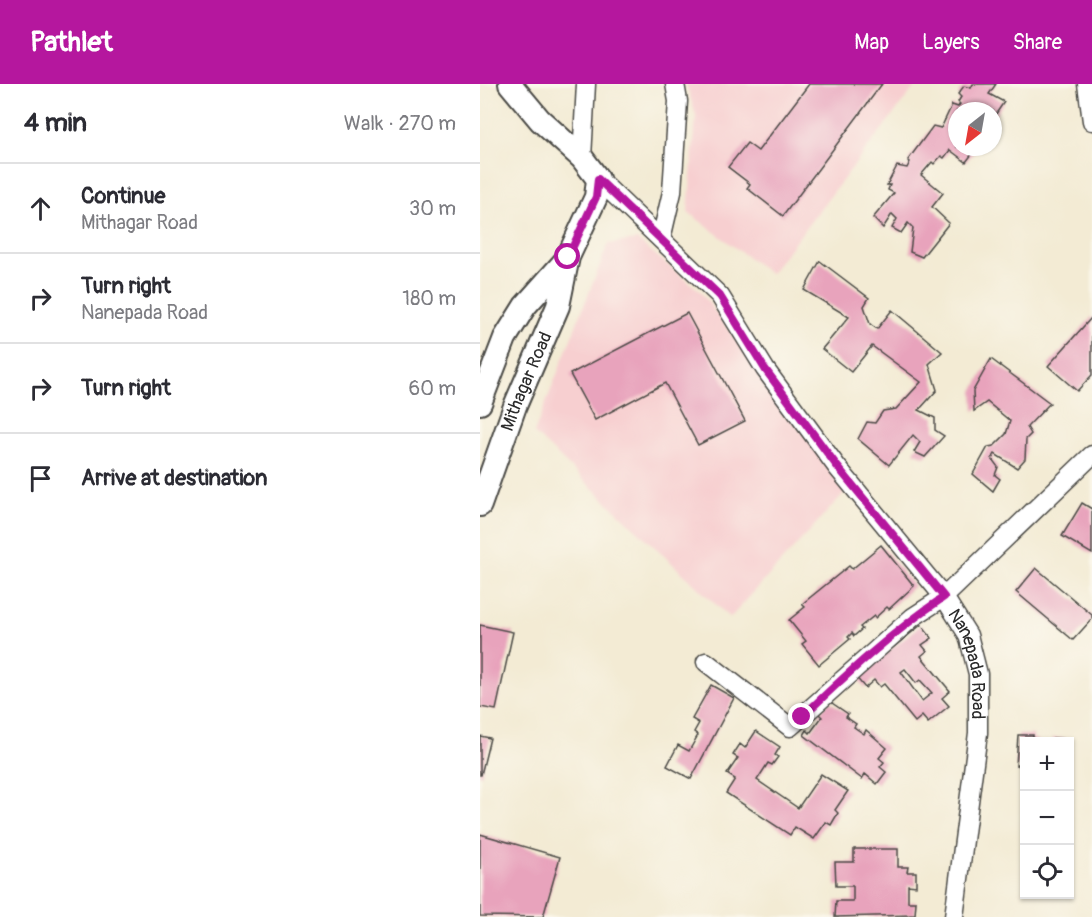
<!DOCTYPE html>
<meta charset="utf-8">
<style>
body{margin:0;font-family:Pangolin,sans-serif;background:#f7f7f7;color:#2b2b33}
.controls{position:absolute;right:18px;bottom:18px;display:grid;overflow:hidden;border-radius:0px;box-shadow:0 2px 4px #0004}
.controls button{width:54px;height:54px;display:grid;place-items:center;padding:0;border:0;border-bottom:2px solid #e1e1e2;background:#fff;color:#2b2b33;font:30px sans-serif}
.compass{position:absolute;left:468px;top:18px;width:54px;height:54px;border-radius:50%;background:#fff;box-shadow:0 2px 4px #0004;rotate:211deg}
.stop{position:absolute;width:18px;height:18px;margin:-14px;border:4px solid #b5179e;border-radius:50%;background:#fff}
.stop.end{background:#b5179e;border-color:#fff;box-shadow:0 2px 6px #0008}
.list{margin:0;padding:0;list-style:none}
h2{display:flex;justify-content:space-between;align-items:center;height:78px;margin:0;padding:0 24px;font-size:26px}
h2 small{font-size:20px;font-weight:400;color:#7c7c81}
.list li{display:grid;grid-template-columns:39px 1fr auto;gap:18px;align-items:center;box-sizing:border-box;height:90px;padding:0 24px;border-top:2px solid #e1e1e2}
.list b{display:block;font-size:22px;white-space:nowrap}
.list p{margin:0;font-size:20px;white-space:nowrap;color:#7c7c81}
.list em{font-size:20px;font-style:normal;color:#7c7c81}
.icon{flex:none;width:33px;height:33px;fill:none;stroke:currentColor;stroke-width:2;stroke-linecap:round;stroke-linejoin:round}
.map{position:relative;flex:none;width:612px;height:833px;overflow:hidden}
header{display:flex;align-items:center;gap:36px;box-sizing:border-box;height:84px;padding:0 30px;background:#b5179e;color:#fff}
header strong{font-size:28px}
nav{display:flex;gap:33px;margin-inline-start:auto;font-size:21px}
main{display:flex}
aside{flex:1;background:#fff}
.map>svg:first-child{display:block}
</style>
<header>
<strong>Pathlet</strong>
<nav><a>Map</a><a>Layers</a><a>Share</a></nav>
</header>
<main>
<aside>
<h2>4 min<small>Walk · 270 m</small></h2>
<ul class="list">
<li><svg class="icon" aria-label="ahead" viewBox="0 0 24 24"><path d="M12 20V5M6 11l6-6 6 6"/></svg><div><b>Continue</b><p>Mithagar Road</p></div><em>30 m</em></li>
<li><svg class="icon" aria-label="right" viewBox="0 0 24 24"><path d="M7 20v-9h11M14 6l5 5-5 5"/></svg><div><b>Turn right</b><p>Nanepada Road</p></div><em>180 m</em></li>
<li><svg class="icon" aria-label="right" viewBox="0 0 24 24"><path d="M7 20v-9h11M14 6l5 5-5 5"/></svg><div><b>Turn right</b></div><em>60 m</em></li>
<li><svg class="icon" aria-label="arrive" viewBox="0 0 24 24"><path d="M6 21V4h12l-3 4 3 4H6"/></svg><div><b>Arrive at destination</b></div></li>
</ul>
</aside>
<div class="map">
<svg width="612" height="833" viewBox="0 0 612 833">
<rect width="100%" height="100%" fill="#fbf7ec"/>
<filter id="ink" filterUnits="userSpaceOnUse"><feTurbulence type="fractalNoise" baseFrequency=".0167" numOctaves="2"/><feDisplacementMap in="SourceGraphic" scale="12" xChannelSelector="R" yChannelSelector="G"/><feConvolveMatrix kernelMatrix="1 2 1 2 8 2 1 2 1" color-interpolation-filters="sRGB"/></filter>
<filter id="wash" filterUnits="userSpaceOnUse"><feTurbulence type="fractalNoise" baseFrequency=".008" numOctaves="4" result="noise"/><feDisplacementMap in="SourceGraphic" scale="24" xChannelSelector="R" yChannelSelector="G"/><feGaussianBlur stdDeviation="1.35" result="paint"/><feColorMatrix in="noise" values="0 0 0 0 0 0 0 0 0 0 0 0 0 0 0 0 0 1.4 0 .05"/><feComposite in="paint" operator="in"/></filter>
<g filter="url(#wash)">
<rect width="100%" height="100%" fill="#f3ebd4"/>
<!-- built -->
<g fill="#f7cfd0">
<polygon points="206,0 437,0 290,190 208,128 216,32"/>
<polygon points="157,156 220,207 367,406 250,534 54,349 128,160"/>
</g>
<g id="blocks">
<!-- building -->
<g fill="#e8a3bc" fill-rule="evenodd">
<polygon points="329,0 402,0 303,132 267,104 270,100 248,83 267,59 278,67"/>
<polygon points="493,0 516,0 509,10 524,18 513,34 513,27 477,27 477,51 474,54 477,57 477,63 494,63 496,65 486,78 470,66 464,74 461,72 454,80 452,78 441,91 463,109 452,123 469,139 442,173 430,168 433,144 428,139 421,149 412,144 417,135 412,130 403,144 393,134 414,109 408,106 410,101 407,101 417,82 427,84 430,78 428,76 453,42 461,44 472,21 478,23 480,20 478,18 481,13 478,10 484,2 491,4"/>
<polygon points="340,177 389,214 384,222 390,240 397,245 412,226 462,268 449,280 457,306 439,326 455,334 455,346 464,352 445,373 434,368 440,358 433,351 409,381 378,355 387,338 395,339 403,327 416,325 441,298 392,262 371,288 342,265 369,233 324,206"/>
<polygon points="207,229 265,337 218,361 185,299 115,336 90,290"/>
<polygon points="612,233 612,291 597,307 568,282"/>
<polygon points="511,275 570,319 547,343 551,350 546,355 545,375 537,384 515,370 512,375 518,383 515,391 520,395 513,407 493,390 508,363 514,362 526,350 530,337 507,318 494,327 493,307"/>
<polygon points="602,419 612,425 612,470 582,452"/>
<polygon points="401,461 434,502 409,525 407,523 395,534 394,532 380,543 382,545 374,552 372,549 368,553 370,555 339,581 322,560 326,557 309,536 325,523 322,520 369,482 372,485"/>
<polygon points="556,484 612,531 612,535 593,556 536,508"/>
<polygon points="0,541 33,548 16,626 0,623"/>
<path d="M441 541 452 554 442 561 447 567 441 572 470 607 462 614 469 622 448 639 442 632 435 638 404 600 400 603 394 596 385 604 375 592 388 584ZM425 585 436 599 440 596 452 609 442 617 421 588Z"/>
<polygon points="231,601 254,614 211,695 187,682 198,661 209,667 218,651 214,648 219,639 212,635"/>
<polygon points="349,617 368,630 366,633 376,640 374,643 384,650 386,646 407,664 399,674 404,678 400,683 406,688 397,700 385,690 382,695 324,651 327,646 330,649 342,633 339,630"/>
<polygon points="276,647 300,663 295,671 298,673 292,681 288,679 277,696 318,724 341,690 368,707 355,726 358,729 351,741 346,738 334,755 315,743 310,751 246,709 255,695 247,690 258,674 253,671 260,660 265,664"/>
<polygon points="538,651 553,651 553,655 558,656 558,658 544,658 544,682 536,682"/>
<polygon points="0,652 10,654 1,691 0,691"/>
<polygon points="573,654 588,655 588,658 573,658"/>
<polygon points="0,750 80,773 63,833 0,832"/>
<polygon points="374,765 418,765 418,783 428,783 427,788 436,788 436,802 428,801 428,818 436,818 435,831 355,833 356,817 373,817 373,802 356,802 355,778 374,778"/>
</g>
</g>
</g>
<g filter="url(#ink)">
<use href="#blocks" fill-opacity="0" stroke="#494844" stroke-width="1.5"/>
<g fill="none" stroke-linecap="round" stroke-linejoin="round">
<defs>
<g id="minor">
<polyline points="607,0 612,37"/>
<polyline points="102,74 106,0"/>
<path id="s1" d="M118 95 240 212 285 285 357 383 464 513 488 551 498 590V649L474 833"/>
<polyline points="181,155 192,108 198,17 195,0"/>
<polyline points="226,578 310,643 433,533 464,513 612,371"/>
</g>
<g id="tertiary">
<polyline points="0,319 25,254 45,222 86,176"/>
<path id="s2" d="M0 421 35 322 78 222 88 173 116 113 118 95 102 74 60 36 30 0"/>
</g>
</defs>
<!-- minor casing -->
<use href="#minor" stroke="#494844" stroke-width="21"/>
<!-- tertiary casing -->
<use href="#tertiary" stroke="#494844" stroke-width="26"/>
<!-- minor -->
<use href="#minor" stroke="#fff" stroke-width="18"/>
<!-- tertiary -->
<use href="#tertiary" stroke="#fff" stroke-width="22"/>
</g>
</g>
<g fill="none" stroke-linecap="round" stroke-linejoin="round" filter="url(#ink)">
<!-- route -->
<path stroke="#b5179e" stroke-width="8" d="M88 173 116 113 118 95 240 212 285 285 357 382 464 513C412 548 367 590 322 633"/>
</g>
<g text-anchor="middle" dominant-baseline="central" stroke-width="4.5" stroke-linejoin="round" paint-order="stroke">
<!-- street labels -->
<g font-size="18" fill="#2b2b2b" stroke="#fbf7ec">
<text stroke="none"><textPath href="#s2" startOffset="132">Mithagar Road</textPath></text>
<text stroke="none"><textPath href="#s1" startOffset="618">Nanepada Road</textPath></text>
</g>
</g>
</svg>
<div class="controls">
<button>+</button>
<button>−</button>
<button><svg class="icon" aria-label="locate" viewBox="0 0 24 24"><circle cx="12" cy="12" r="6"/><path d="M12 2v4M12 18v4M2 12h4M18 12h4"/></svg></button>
</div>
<svg class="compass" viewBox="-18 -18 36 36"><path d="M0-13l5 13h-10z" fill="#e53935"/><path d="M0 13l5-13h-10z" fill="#7c7c81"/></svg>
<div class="stop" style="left:88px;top:173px"></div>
<div class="stop end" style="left:322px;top:633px"></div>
</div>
</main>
